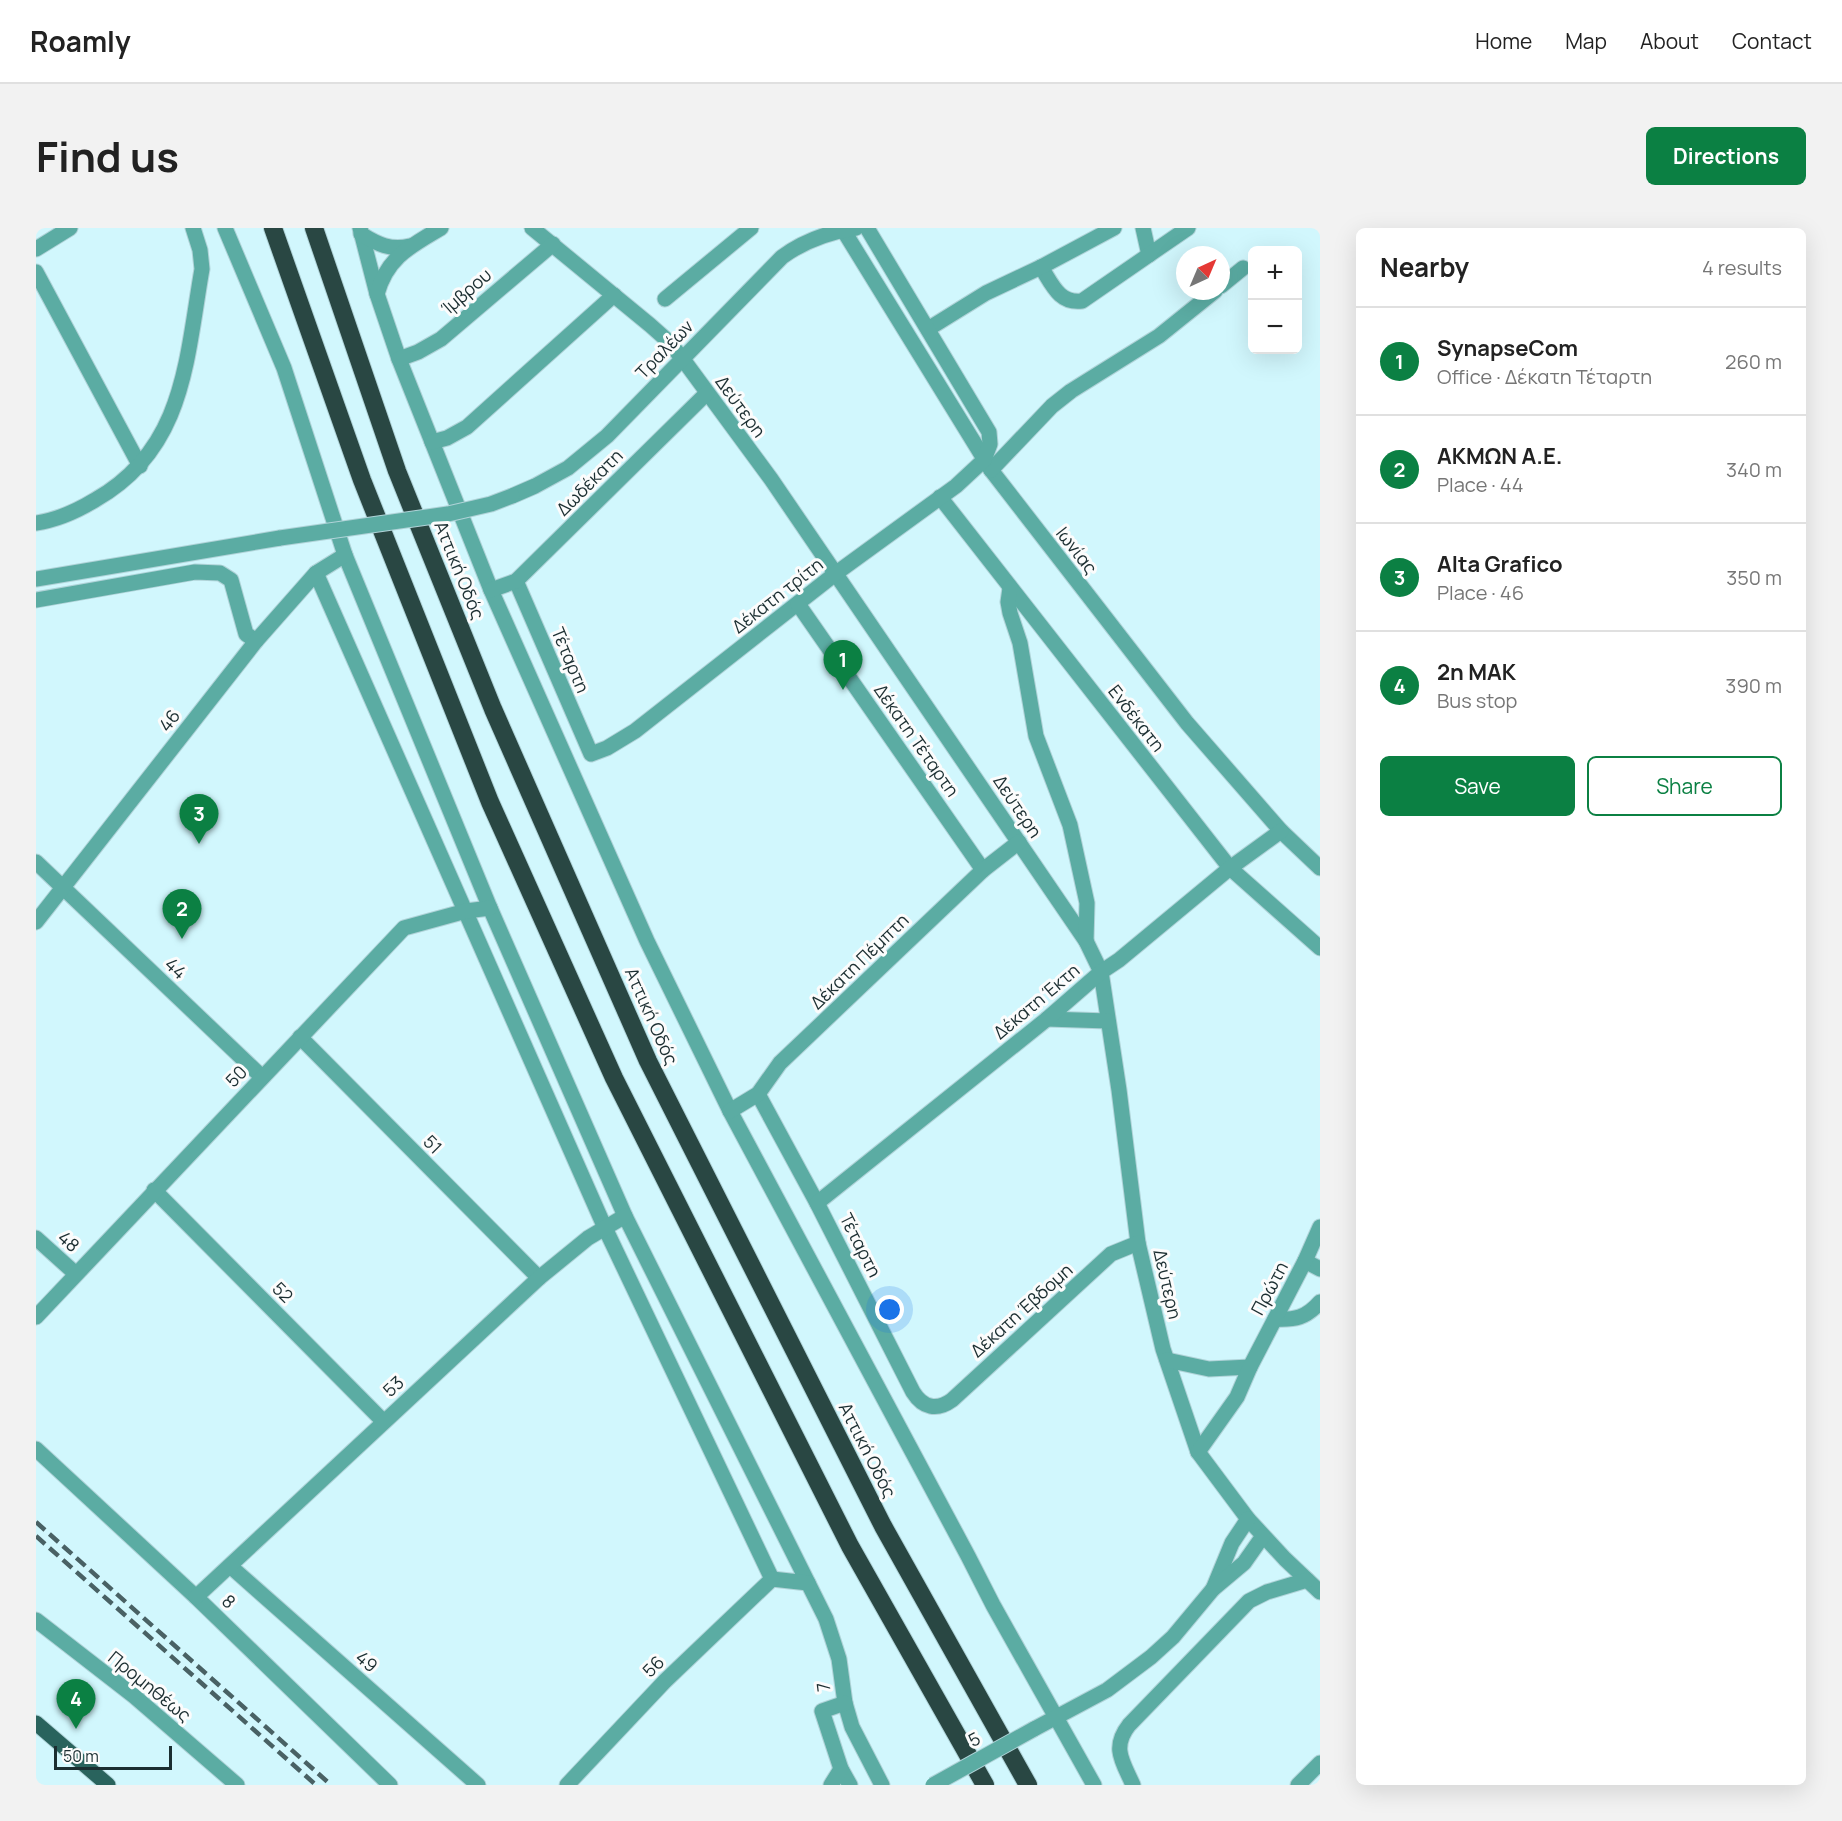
<!DOCTYPE html>
<meta charset="utf-8">
<style>
body{margin:0;font-family:Manrope,sans-serif;background:#f2f2f2;color:#222}
.controls{position:absolute;right:18px;top:18px;display:grid;overflow:hidden;border-radius:9px;box-shadow:0 6px 24px #0002}
.controls button{width:54px;height:54px;display:grid;place-items:center;padding:0;border:0;border-bottom:2px solid #e0e0e0;background:#fff;color:#222;font:30px sans-serif}
.compass{position:absolute;left:1140px;top:18px;width:54px;height:54px;border-radius:50%;background:#fff;box-shadow:0 6px 24px #0002;rotate:44deg}
.scale{position:absolute;left:18px;bottom:15px;width:118px;box-sizing:border-box;padding-left:6px;border:3px solid #1b2e31;border-top:0;font-size:16px;line-height:21px;white-space:nowrap;color:#1b2e31;-webkit-text-stroke:4px #fcfcfc;paint-order:stroke}
.you{position:absolute;left:854px;top:1082px;width:21px;height:21px;margin:-15px;border:4px solid #fff;border-radius:50%;background:#1a73e8;box-shadow:0 0 0 9px #1a73e833}
.badge{display:grid;place-items:center;width:39px;height:39px;border-radius:50%;background:#0b8043;color:#fff;font-size:20px;font-weight:700}
.pin{position:absolute;translate:-50% -50px;filter:drop-shadow(0 2px 3px #0008)}
.pin::after{content:'';position:absolute;top:32px;width:21px;height:18px;background:inherit;clip-path:polygon(0 0,100% 0,50% 100%)}
.list{margin:0;padding:0;list-style:none}
h2{display:flex;justify-content:space-between;align-items:center;height:78px;margin:0;padding:0 24px;font-size:26px}
h2 small{font-size:20px;font-weight:400;color:#767676}
.list li{display:grid;grid-template-columns:39px 1fr auto;gap:18px;align-items:center;box-sizing:border-box;height:108px;padding:0 24px;border-top:2px solid #e0e0e0}
.list b{display:block;font-size:22px;white-space:nowrap}
.list p{margin:0;font-size:20px;white-space:nowrap;color:#767676}
.list em{font-size:20px;font-style:normal;color:#767676}
.actions{display:flex;gap:12px;padding:18px 24px}
.actions a{flex:1;padding:14px 0;border:2px solid #0b8043;border-radius:9px;text-align:center;font-size:21px;color:#0b8043}
.actions .main{background:#0b8043;color:#fff}
.map{position:relative;flex:none;width:1284px;height:1557px;overflow:hidden;border-radius:9px}
header{display:flex;align-items:center;gap:36px;box-sizing:border-box;height:84px;padding:0 30px;background:#fff;border-bottom:2px solid #e0e0e0}
header strong{font-size:28px}
nav{display:flex;gap:33px;margin-inline-start:auto;font-size:21px}
.intro{display:flex;align-items:center;justify-content:space-between;box-sizing:border-box;height:144px;padding:0 36px}
h1{margin:0;font-size:42px}
.button{padding:15px 27px;border-radius:9px;background:#0b8043;color:#fff;font-size:21px;font-weight:700}
main{display:flex;gap:36px;padding:0 36px}
aside{flex:1;background:#fff;border-radius:9px;box-shadow:0 6px 24px #0002}
.map>svg:first-child{display:block}
</style>
<header>
<strong>Roamly</strong>
<nav><a>Home</a><a>Map</a><a>About</a><a>Contact</a></nav>
</header>
<div class="intro"><h1>Find us</h1><a class="button">Directions</a></div>
<main>
<div class="map">
<svg width="1284" height="1557" viewBox="0 0 1284 1557">
<rect width="100%" height="100%" fill="#d1f7fd"/>
<g fill="none" stroke-linecap="round" stroke-linejoin="round">
<defs>
<g id="minor">
<polyline points="189,0 248,140 309,327 454,680 589,988 790,1391 803,1431 809,1475 816,1499 846,1557"/>
<polyline points="324,0 341,66 363,131 455,362 611,713 694,883 932,1328 957,1377 1058,1557"/>
<polyline points="496,0 614,97 632,113 646,130 735,251 1050,713 1065,744 1083,862 1102,1015 1127,1121 1162,1224 1212,1291 1249,1331 1284,1364"/>
<polyline points="806,0 955,242 1151,495 1245,603 1284,640"/>
<polyline points="1107,0 1113,27"/>
<path d="M325 6C341 16 355 23 374 18"/>
<polyline points="0,21 34,0"/>
<path d="M1005 39C1016 56 1023 76 1046 73L1152 0"/>
<polyline points="0,44 104,238"/>
<polyline points="1185,58 1207,40"/>
<path d="M341 66C351 29 375 18 405 0"/>
<polyline points="629,71 715,0"/>
<polyline points="892,101 950,65 1005,39 1078,0"/>
<polyline points="363,131 382,124 405,111 517,16"/>
<polyline points="396,214 411,210 431,199 578,67"/>
<polyline points="955,242 1016,178 1035,163 1123,108 1179,63"/>
<path d="M476 268 499 258 532 240 571 208 746 29C769 12 793 4 820 0"/>
<polyline points="904,269 1194,640 1284,720"/>
<path d="M0 295C21 292 41 283 59 272 149 221 150 132 166 41L164 22 157 0"/>
<polyline points="280,345 569,1000 736,1351"/>
<polyline points="0,351 244,310"/>
<polyline points="480,353 555,526 571,520 599,503 799,346 920,258 948,232 954,216 953,204 831,0"/>
<polyline points="974,360 972,374 974,385 984,415 1000,508 1034,597 1051,675 1050,713"/>
<polyline points="455,362 480,353 671,165"/>
<polyline points="0,372 159,344 184,345 195,352 210,406 220,413"/>
<polyline points="762,376 947,642"/>
<polyline points="0,634 226,849"/>
<polyline points="0,694 220,413 280,345 309,327"/>
<polyline points="1011,791 1072,793"/>
<polyline points="264,809 503,1050"/>
<path d="M722 866 781 975 877 1164C887 1180 901 1183 916 1172L1075 1026 1102 1015"/>
<polyline points="694,883 722,866 744,835 947,642 983,614"/>
<polyline points="118,962 347,1193"/>
<polyline points="781,975 1011,791 1065,744 1083,732 1194,640 1245,603"/>
<polyline points="0,1010 40,1046"/>
<polyline points="1269,1033 1284,1041"/>
<polyline points="0,1089 368,700 430,683 454,680"/>
<path d="M1239 1091C1259 1092 1270 1090 1284 1074"/>
<polyline points="1131,1132 1173,1141 1214,1139"/>
<polyline points="0,1221 160,1369 354,1557"/>
<polyline points="1162,1224 1201,1169 1214,1139 1269,1033 1284,999"/>
<polyline points="194,1338 442,1557"/>
<polyline points="736,1351 772,1355"/>
<polyline points="1177,1361 1196,1315 1212,1291"/>
<polyline points="160,1369 503,1050 552,1010 589,988"/>
<polyline points="0,1392 98,1468 201,1557"/>
<polyline points="809,1475 786,1483 805,1541 814,1557"/>
<polyline points="998,1501 1071,1462 1115,1429 1137,1409 1177,1361 1208,1335 1227,1308"/>
<polyline points="531,1557 629,1453 736,1351"/>
<polyline points="795,1557 805,1541"/>
<path d="M1097 1557C1087 1534 1075 1520 1093 1497L1213 1373 1231 1364 1271 1352"/>
<polyline points="1262,1557 1284,1535"/>
</g>
<polyline id="major" points="0,1495 72,1557"/>
<g id="highway">
<polyline points="237,0 326,252 454,574 578,850 814,1318 949,1557"/>
<polyline points="278,0 361,243 457,481 612,833 847,1298 992,1557"/>
</g>
</defs>
<!-- minor casing -->
<use href="#minor" stroke="#b0d3d8" stroke-width="17"/>
<!-- major casing -->
<use href="#major" stroke="#b0d3d8" stroke-width="17"/>
<!-- highway casing -->
<use href="#highway" stroke="#b0d3d8" stroke-width="20"/>
<!-- minor -->
<use href="#minor" stroke="#5baca3" stroke-width="15"/>
<!-- major -->
<use href="#major" stroke="#29635d" stroke-width="15"/>
<!-- highway -->
<use href="#highway" stroke="#294743" stroke-width="18"/>
<!-- rail -->
<g stroke="#496164" stroke-width="4.5" stroke-dasharray="12 6" stroke-linecap="butt">
<polyline points="0,1294 295,1557"/>
<polyline points="0,1308 280,1557"/>
</g>
<defs>
<g id="minor-bridge">
<polyline points="244,310 412,286 455,276 476,268"/>
<polyline points="897,1557 998,1501"/>
</g>
</defs>
<!-- minor-bridge casing -->
<use href="#minor-bridge" stroke="#b0d3d8" stroke-width="17" stroke-linecap="butt"/>
<!-- minor-bridge -->
<use href="#minor-bridge" stroke="#5baca3" stroke-width="15"/>
</g>
<g text-anchor="middle" dominant-baseline="central" stroke-width="6" stroke-linejoin="round" paint-order="stroke">
<!-- street labels -->
<g font-size="18" fill="#1b2e31" stroke="#fcfcfc">
<text transform="translate(430 63) rotate(-41)">Ίμβρου</text>
<text transform="translate(628 121) rotate(-46)">Τραλέων</text>
<text transform="translate(705 178) rotate(54)">Δεύτερη</text>
<text transform="translate(553 254) rotate(-45)">Δωδέκατη</text>
<text transform="translate(1041 322) rotate(52)">Ιωνίας</text>
<text transform="translate(424 342) rotate(68)">Αττική Οδός</text>
<text transform="translate(741 367) rotate(-38)">Δέκατη τρίτη</text>
<text transform="translate(535 432) rotate(67)">Τέταρτη</text>
<text transform="translate(1101 490) rotate(52)">Ενδέκατη</text>
<text transform="translate(133 492) rotate(-52)">46</text>
<text transform="translate(881 512) rotate(55)">Δέκατη Τέταρτη</text>
<text transform="translate(982 578) rotate(56)">Δεύτερη</text>
<text transform="translate(823 733) rotate(-44)">Δέκατη Πέμπτη</text>
<text transform="translate(140 740) rotate(44)">44</text>
<text transform="translate(1000 773) rotate(-40)">Δέκατη Έκτη</text>
<text transform="translate(616 788) rotate(66)">Αττική Οδός</text>
<text transform="translate(200 848) rotate(-46)">50</text>
<text transform="translate(397 916) rotate(45)">51</text>
<text transform="translate(33 1013) rotate(42)">48</text>
<text transform="translate(825 1017) rotate(63)">Τέταρτη</text>
<text transform="translate(1132 1056) rotate(77)">Δεύτερη</text>
<text transform="translate(1233 1060) rotate(-62)">Πρώτη</text>
<text transform="translate(247 1064) rotate(45)">52</text>
<text transform="translate(985 1082) rotate(-42)">Δέκατη Έβδομη</text>
<text transform="translate(357 1158) rotate(-43)">53</text>
<text transform="translate(832 1222) rotate(63)">Αττική Οδός</text>
<text transform="translate(193 1373) rotate(44)">8</text>
<text transform="translate(331 1433) rotate(41)">49</text>
<text transform="translate(617 1438) rotate(-45)">56</text>
<text transform="translate(114 1458) rotate(39)">Προμηθέως</text>
<text transform="translate(787 1459) rotate(-97)">7</text>
<text transform="translate(938 1511) rotate(-28)">5</text>
</g>
</g>
</svg>
<div class="controls">
<button>+</button>
<button>−</button>
</div>
<svg class="compass" viewBox="-18 -18 36 36"><path d="M0-13l5 13h-10z" fill="#e53935"/><path d="M0 13l5-13h-10z" fill="#767676"/></svg>
<div class="scale">50 m</div>
<div class="you"></div>
<div class="pin badge" style="left:807px;top:462px">1</div>
<div class="pin badge" style="left:146px;top:711px">2</div>
<div class="pin badge" style="left:163px;top:616px">3</div>
<div class="pin badge" style="left:40px;top:1501px">4</div>
</div>
<aside>
<h2>Nearby<small>4 results</small></h2>
<ul class="list">
<li><span class="badge">1</span><div><b>SynapseCom</b><p>Office · Δέκατη Τέταρτη</p></div><em>260 m</em></li>
<li><span class="badge">2</span><div><b>ΑΚΜΩΝ Α.Ε.</b><p>Place · 44</p></div><em>340 m</em></li>
<li><span class="badge">3</span><div><b>Alta Grafico</b><p>Place · 46</p></div><em>350 m</em></li>
<li><span class="badge">4</span><div><b>2η ΜΑΚ</b><p>Bus stop</p></div><em>390 m</em></li>
</ul>
<div class="actions"><a class="main">Save</a><a>Share</a></div>
</aside>
</main>
